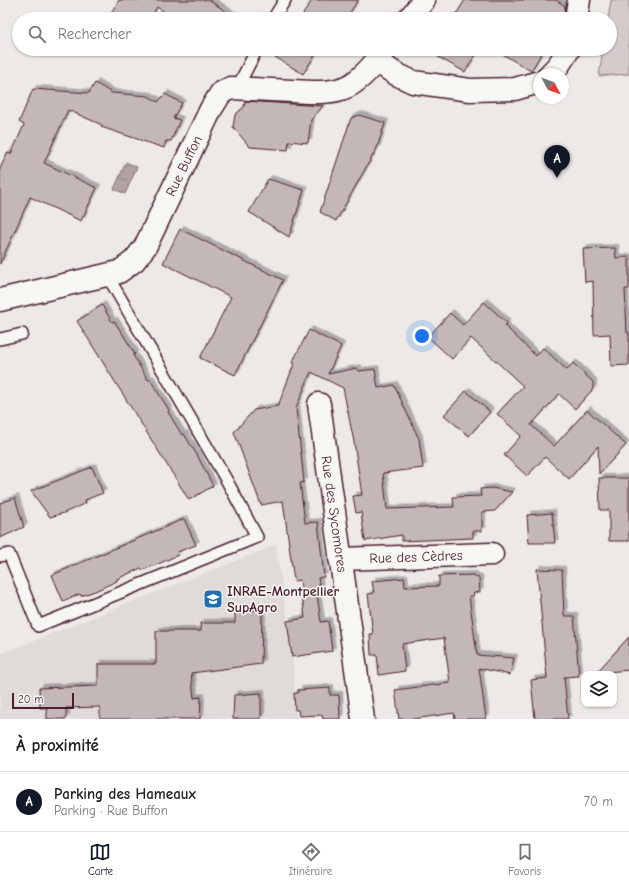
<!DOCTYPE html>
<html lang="fr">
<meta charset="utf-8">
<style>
body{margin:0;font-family:"Comic Neue",sans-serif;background:#f2f2f2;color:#202124}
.controls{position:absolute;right:12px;bottom:12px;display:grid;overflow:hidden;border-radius:8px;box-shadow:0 1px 3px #0004}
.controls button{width:36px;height:36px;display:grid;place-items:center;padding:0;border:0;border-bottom:1px solid #e0e0e0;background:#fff;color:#202124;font:20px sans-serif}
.compass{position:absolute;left:533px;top:68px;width:36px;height:36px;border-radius:50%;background:#fff;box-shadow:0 1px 3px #0004;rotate:131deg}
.scale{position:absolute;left:12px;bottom:10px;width:62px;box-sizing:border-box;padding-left:4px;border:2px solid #4a1f2b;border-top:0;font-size:11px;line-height:14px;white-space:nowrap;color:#4a1f2b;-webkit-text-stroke:3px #f6f6f2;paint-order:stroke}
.you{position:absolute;left:422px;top:336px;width:14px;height:14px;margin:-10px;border:3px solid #fff;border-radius:50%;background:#1a73e8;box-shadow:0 0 0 6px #1a73e833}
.badge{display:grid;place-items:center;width:26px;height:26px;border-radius:50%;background:#111827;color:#fff;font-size:13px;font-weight:700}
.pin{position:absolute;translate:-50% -33px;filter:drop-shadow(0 1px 2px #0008)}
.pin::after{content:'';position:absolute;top:21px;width:14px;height:12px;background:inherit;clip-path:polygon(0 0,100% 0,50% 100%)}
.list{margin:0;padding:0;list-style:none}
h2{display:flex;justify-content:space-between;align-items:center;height:52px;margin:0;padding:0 16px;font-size:17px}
h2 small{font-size:13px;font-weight:400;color:#757577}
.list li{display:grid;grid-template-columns:26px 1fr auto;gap:12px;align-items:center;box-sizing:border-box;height:60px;padding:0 16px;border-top:1px solid #e0e0e0}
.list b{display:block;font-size:15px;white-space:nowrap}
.list p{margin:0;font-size:13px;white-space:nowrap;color:#757577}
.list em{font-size:13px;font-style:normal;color:#757577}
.icon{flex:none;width:22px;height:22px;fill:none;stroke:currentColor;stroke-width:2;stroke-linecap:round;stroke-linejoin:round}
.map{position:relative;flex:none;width:629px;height:719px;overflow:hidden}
.search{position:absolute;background:#fff;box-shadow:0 1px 3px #0004;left:12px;right:12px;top:12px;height:44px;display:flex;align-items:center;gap:10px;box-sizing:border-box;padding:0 14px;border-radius:22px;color:#757577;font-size:15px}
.sheet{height:112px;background:#fff}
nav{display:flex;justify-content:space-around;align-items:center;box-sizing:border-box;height:56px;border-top:1px solid #e0e0e0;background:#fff;font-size:11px;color:#757577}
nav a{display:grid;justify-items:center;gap:2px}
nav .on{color:#111827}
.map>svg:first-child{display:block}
</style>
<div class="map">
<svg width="629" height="719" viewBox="0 0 629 719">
<defs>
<pattern id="water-ripples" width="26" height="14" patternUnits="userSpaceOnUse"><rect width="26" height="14" fill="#b1a2a3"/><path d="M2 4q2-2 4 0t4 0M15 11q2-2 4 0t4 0" fill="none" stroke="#928385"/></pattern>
<filter id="shadow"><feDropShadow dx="3.5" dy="-3.5" stdDeviation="0" flood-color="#0004"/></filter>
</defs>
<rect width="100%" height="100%" fill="#ece9e6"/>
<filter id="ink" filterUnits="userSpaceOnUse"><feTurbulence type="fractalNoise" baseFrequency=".025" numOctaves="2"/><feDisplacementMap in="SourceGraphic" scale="8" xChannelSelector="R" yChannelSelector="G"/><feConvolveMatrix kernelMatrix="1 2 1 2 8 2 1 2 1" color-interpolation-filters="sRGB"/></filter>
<g filter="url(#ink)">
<!-- built -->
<polygon fill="#e0dad8" points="276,545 293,660 296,719 0,719 0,654"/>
<!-- green -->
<polygon fill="#d4cbca" stroke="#8f757a" points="611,0 629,0 629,74 599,76 603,49 610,49 610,19 608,19"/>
<!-- water -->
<polygon fill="url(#water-ripples)" stroke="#886e73" points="126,162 137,167 125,194 114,189"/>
<!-- building -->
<g fill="#c4b7b7" stroke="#4a1f2b" filter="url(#shadow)">
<polygon points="119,0 209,0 237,19 175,19 157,7 150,19 107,19"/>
<polygon points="312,0 358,0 346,19 300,19"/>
<polygon points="465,0 556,0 565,6 564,14 561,19 453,19"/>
<polygon points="280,49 319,49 303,74 275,57"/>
<polygon points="442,49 479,49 465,72 438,57"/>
<polygon points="494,49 544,49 531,71"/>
<polygon points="95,83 112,93 148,96 158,102 165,94 182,103 173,118 180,120 171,141 166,141 164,148 101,127 102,125 68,110 44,163 97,188 81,221 30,197 0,264 0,169 7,153 11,154 24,125 19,122 33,89 89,93"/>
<polygon points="245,101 275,103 323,106 311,120 308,143 289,141 288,150 250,147 233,127 235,115 244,107"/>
<polygon points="359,115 385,123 377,148 336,221 320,212 351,118"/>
<polygon points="268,179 304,190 289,237 249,212"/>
<polygon points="180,229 283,280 235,375 200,358 231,297 163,263"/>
<polygon points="615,248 616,258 629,257 629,289 625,289 627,333 629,333 629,365 611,366 610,334 594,335 593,281 585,282 583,249"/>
<polygon points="484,302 507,323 505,326 536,356 543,348 567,370 573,363 593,382 593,389 575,409 559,394 531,425 554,446 587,410 626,445 599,474 598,446 569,479 545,457 527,476 504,455 521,436 497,414 523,386 471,338 452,359 428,337 450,313 463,325"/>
<polygon points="102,305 112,322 114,321 122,333 135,354 133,355 148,380 150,379 157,391 169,410 168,412 182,435 184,434 197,455 213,486 189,500 77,321"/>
<polygon points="309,330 341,346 328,374 357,368 359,371 375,369 378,388 394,385 419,439 423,468 383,473 387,509 454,507 453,497 481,496 480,489 492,488 512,492 495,511 482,512 482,531 473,531 473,538 402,541 402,535 365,541 361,512 356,513 353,496 362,495 354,442 343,388 311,372 296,408 304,482 300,483 305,523 318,522 324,577 318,578 320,588 316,588 321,622 328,621 332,651 292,657 287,621 305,618 300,580 294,581 283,501 261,505 234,432 254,410 278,406 294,364 292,363"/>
<polygon points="466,391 490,412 469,436 444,415"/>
<polygon points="92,467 103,493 85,500 86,503 64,513 50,517 31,491"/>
<polygon points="599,478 629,478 629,541 609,541 609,510 600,510"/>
<polygon points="15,498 24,527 0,538 0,503"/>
<polygon points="552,513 555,543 529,543 527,515"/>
<polygon points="184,519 196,545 177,552 178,555 156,565 143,570 141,568 117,579 117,581 95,591 81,596 80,594 63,601 52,575"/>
<polygon points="537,569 562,570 564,616 574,616 579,676 564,677 568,719 535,719 531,680 547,678"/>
<polygon points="474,575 474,577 479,578 480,592 474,593 473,596 469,596 477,655 514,658 510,675 479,668 486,719 455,719 454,713 414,719 399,719 395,690 450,683 444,638 402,644 405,671 379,675 377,655 371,655 370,634 373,634 368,594 374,593 372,581 404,578 405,587 439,586 439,576"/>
<polygon points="235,610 262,611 261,664 191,673 194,698 201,697 200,719 100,719 100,707 66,708 66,719 47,719 47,708 40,708 39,688 98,686 98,664 156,664 156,631 201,631 200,623 235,623"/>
<polygon points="629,637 629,670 596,673"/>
<polygon points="330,688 330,695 339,695 340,719 323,719 322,715 299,716 298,710 295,710 294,693 298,693 298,690"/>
<polygon points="261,693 261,719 233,719 234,695"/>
</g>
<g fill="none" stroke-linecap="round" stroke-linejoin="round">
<defs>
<g id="lane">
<polyline points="273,19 285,0"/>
<polyline points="237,88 257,49"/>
<polyline points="0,339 22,334"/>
<polyline points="0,556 9,554 38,626 257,537 227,481 107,275"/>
</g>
<g id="street">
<polyline points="409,19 424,0"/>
<polyline points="576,19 579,0"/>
<polyline points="376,61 396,74 413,82 470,90 515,89 539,82"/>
<polyline points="550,74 558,66 569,49"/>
<path d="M0 300 119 272 134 261 145 247 211 109 221 93 231 88C251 89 272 90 292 91 308 92 328 94 344 88 359 83 376 62 386 49"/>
<polyline points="319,404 363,719"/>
<polyline points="340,559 492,554"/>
</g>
</defs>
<!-- lane casing -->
<use href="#lane" stroke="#4a1f2b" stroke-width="14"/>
<!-- street casing -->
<use href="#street" stroke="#4a1f2b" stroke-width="25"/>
<!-- lane -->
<use href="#lane" stroke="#f6f6f2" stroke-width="11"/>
<!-- street -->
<use href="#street" stroke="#f6f6f2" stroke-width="22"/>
</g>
</g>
<!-- icons -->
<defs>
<symbol id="university-square" viewBox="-11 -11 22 22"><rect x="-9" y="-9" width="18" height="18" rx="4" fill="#1f6fb2" stroke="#f6f6f2"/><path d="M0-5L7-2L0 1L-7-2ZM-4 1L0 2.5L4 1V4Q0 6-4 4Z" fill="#fff"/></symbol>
</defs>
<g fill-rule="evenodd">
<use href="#university-square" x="202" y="588" width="22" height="22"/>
</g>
<g text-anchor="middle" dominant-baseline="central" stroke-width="3" stroke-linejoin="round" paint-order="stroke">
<!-- street labels -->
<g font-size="14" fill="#4a1f2b" stroke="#f6f6f2">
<text transform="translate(184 166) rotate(-64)">Rue Buffon</text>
<text transform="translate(334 514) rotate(82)">Rue des Sycomores</text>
<text transform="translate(416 557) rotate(-2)">Rue des Cèdres</text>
</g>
<!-- poi labels -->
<g font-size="14" font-weight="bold" fill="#4a1f2b" stroke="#f6f6f2" text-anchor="start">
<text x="227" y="591">INRAE-Montpellier<tspan x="227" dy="16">SupAgro</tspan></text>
</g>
</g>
</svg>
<div class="controls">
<button><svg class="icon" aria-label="layers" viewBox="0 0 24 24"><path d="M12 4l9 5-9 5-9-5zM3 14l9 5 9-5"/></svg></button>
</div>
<svg class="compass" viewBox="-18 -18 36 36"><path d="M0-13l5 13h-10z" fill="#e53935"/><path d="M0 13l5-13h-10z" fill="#757577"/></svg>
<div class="scale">20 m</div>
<div class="you"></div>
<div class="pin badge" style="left:557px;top:178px">A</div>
<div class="search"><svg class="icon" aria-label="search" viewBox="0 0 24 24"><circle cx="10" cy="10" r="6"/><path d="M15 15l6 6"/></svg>Rechercher</div>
</div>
<section class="sheet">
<h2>À proximité<small></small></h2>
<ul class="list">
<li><span class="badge">A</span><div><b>Parking des Hameaux</b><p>Parking · Rue Buffon</p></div><em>70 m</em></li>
</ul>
</section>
<nav>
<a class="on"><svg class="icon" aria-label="map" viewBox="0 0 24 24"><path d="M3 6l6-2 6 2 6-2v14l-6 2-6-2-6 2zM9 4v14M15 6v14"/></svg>Carte</a>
<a><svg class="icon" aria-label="directions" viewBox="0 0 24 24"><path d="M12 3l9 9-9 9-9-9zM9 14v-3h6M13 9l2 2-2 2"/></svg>Itinéraire</a>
<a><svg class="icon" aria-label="saved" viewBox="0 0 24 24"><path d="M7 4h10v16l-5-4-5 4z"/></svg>Favoris</a>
</nav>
